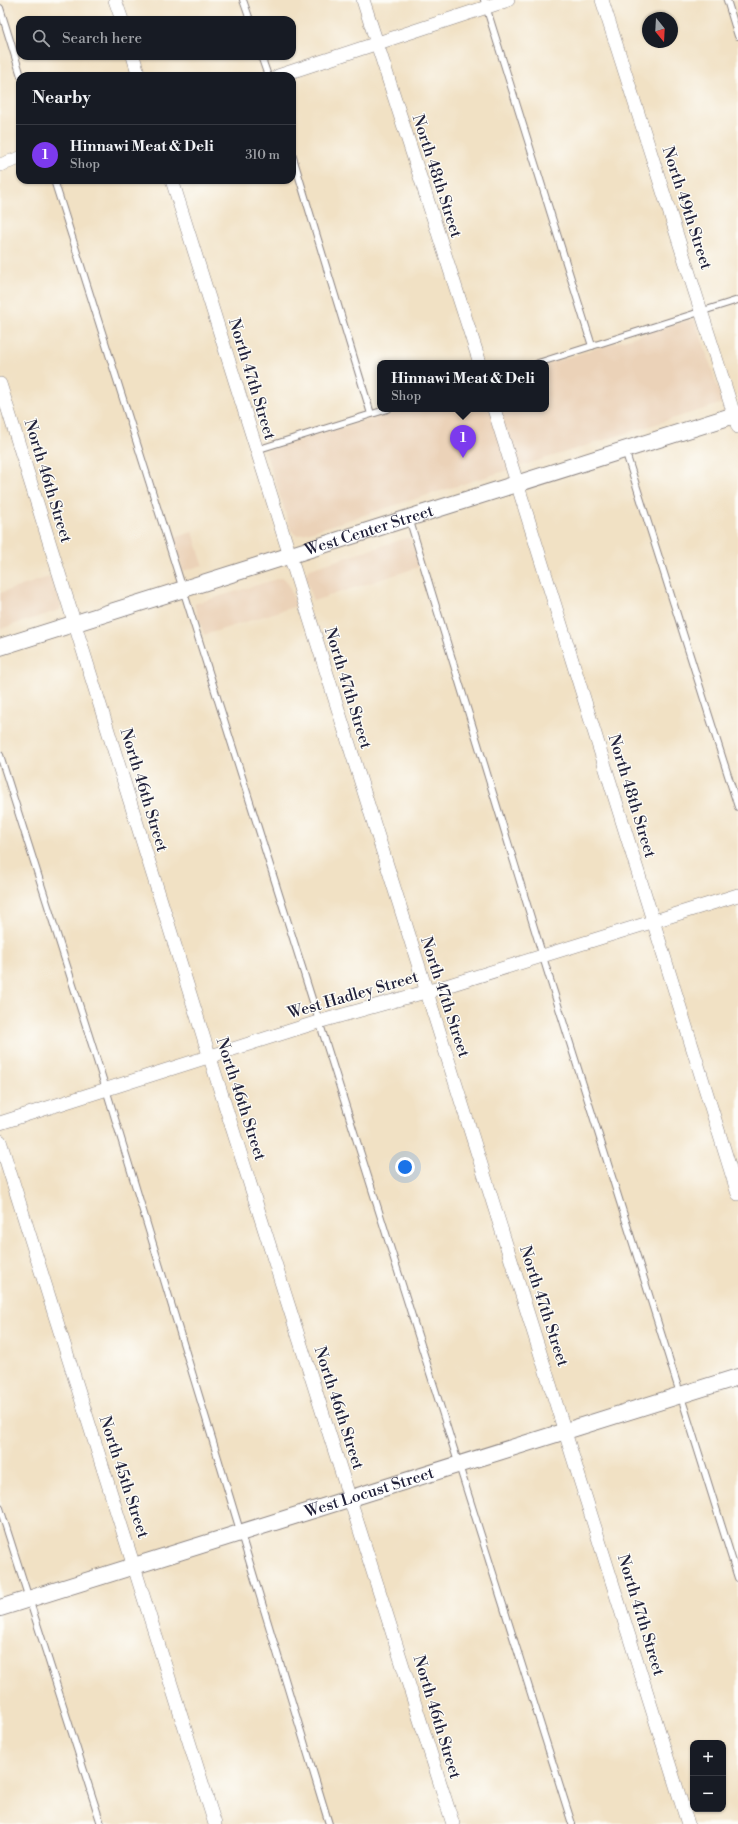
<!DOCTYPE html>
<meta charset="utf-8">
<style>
body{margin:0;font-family:"Libre Bodoni",serif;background:#20242c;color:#f1f3f6}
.controls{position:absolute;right:12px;bottom:12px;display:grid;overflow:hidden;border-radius:8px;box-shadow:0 1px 3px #0004}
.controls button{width:36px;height:36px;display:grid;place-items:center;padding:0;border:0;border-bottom:1px solid #363941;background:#171b24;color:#f1f3f6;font:20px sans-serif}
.compass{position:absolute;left:642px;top:12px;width:36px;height:36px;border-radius:50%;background:#171b24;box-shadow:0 1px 3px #0004;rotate:162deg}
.you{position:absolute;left:405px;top:1167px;width:14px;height:14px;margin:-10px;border:3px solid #fff;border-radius:50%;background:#1a73e8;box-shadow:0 0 0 6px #1a73e833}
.badge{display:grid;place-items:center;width:26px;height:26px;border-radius:50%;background:#7c3aed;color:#fff;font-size:13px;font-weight:700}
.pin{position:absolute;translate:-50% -33px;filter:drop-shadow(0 1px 2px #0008)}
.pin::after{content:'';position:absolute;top:21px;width:14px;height:12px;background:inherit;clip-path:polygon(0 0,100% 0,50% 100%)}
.popup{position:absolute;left:377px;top:360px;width:172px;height:52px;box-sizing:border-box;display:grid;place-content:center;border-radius:8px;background:#171b24;filter:drop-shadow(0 1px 3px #0005);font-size:13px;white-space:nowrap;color:#9ea1a6}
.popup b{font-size:15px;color:#f1f3f6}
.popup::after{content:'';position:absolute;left:50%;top:100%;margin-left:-8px;border:8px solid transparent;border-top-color:#171b24}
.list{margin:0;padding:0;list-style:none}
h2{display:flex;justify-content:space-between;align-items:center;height:52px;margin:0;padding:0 16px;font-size:17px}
h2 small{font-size:13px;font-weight:400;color:#9ea1a6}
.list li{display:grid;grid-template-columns:26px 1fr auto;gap:12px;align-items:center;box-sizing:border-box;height:60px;padding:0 16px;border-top:1px solid #363941}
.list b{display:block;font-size:15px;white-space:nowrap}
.list p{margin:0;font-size:13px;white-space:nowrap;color:#9ea1a6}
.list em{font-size:13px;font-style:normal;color:#9ea1a6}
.icon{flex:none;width:22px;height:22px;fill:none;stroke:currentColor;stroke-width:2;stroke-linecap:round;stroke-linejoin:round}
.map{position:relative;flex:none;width:738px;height:1824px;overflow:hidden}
.search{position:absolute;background:#171b24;box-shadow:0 1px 3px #0004;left:16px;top:16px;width:280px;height:44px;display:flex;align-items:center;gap:10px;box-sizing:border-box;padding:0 14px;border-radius:12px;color:#9ea1a6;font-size:15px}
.panel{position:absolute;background:#171b24;box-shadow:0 1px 3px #0004;left:16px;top:72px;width:280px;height:112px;border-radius:12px}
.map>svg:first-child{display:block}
</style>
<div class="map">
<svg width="738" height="1824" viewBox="0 0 738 1824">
<rect width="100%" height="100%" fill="#fdfcf7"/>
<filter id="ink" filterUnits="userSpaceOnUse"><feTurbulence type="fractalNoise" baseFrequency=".025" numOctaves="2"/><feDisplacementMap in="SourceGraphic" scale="8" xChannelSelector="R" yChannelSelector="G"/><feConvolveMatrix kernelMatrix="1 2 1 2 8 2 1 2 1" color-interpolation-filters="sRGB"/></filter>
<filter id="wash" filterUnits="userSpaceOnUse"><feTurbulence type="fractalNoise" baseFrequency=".012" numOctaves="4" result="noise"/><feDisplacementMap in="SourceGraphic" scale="16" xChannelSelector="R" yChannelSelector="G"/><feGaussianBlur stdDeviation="0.9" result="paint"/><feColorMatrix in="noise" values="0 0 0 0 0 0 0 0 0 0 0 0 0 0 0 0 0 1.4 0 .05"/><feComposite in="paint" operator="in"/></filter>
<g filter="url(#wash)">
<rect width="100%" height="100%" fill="#f1e1c4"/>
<!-- built -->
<g fill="#ebd2b8">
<polygon points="695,318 723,403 300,535 296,535 291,530 265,451 401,409 546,409 546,364"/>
<polygon points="193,532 203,565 183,571 173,538"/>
<polygon points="410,537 419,567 313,601 305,574 310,569"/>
<polygon points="52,576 61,605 60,610 0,629 0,593"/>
<polygon points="280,578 284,578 288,583 296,606 204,635 194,604"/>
</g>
</g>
<g filter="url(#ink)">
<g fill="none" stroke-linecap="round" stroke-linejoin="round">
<defs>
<g id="service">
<polyline points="243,0 250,20"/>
<polyline points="484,0 592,346"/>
<polyline points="727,0 738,36"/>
<polyline points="0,8 21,76"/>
<polyline points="261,56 268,76"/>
<polyline points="292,154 371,414"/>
<polyline points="54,180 572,1824"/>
<polyline points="538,363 738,300"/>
<polyline points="256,450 388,409"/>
<polyline points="625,450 738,807"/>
<polyline points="409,518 547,970 738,1578"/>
<polyline points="0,755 106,1089 329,1824"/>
<polyline points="0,1508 101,1824"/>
</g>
<g id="minor">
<polyline points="115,0 122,20"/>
<polyline points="363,0 480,363"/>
<polyline points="602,0 738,427"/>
<polyline points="133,56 139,76"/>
<polyline points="278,76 508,0"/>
<polyline points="0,165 20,158"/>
<path d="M172 180C342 729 517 1276 688 1824"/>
<polyline points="0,384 205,1042 453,1824"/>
<polyline points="494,409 738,1194"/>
<polyline points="0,1123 318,1022 443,987 738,895"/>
<polyline points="0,1141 215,1824"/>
</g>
<g id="tertiary">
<path id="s1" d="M0 647 738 414"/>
<path id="s2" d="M0 1608 738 1377"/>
</g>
</defs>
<!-- service casing -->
<use href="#service" stroke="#8a8280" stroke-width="8"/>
<!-- minor casing -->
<use href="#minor" stroke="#8a8280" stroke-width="14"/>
<!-- tertiary casing -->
<use href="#tertiary" stroke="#8a8280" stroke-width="18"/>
<!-- service -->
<use href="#service" stroke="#fff" stroke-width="6"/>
<!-- minor -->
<use href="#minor" stroke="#fff" stroke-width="13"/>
<!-- tertiary -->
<use href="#tertiary" stroke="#fff" stroke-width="16"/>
</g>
</g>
<g text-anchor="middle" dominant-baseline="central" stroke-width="3" stroke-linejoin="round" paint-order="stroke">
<!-- street labels -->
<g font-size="16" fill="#22223b" stroke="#fdfcf7">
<text transform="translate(437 176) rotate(72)">North 48th Street</text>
<text transform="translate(687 208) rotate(72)">North 49th Street</text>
<text transform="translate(252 379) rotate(73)">North 47th Street</text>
<text transform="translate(48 481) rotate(73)">North 46th Street</text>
<text stroke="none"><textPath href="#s1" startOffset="387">West Center Street</textPath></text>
<text transform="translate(348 688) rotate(73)">North 47th Street</text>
<text transform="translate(144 790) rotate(73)">North 46th Street</text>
<text transform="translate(632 796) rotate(73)">North 48th Street</text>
<text transform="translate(353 995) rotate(-16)">West Hadley Street</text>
<text transform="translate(445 997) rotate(72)">North 47th Street</text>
<text transform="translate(241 1099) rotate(72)">North 46th Street</text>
<text transform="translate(544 1306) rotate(72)">North 47th Street</text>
<text transform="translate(339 1408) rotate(72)">North 46th Street</text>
<text transform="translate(124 1477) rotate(72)">North 45th Street</text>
<text stroke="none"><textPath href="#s2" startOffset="387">West Locust Street</textPath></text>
<text transform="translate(641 1615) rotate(73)">North 47th Street</text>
<text transform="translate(437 1717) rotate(73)">North 46th Street</text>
</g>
</g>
</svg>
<div class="controls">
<button>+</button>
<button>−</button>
</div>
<svg class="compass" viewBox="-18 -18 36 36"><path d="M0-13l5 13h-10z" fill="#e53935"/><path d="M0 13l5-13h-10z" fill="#9ea1a6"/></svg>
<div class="you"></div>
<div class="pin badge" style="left:463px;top:458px">1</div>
<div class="popup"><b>Hinnawi Meat &amp; Deli</b>Shop</div>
<div class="search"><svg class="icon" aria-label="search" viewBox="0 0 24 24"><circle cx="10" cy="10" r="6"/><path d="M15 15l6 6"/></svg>Search here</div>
<section class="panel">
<h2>Nearby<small></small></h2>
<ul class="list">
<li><span class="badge">1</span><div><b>Hinnawi Meat &amp; Deli</b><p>Shop</p></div><em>310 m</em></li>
</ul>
</section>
</div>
